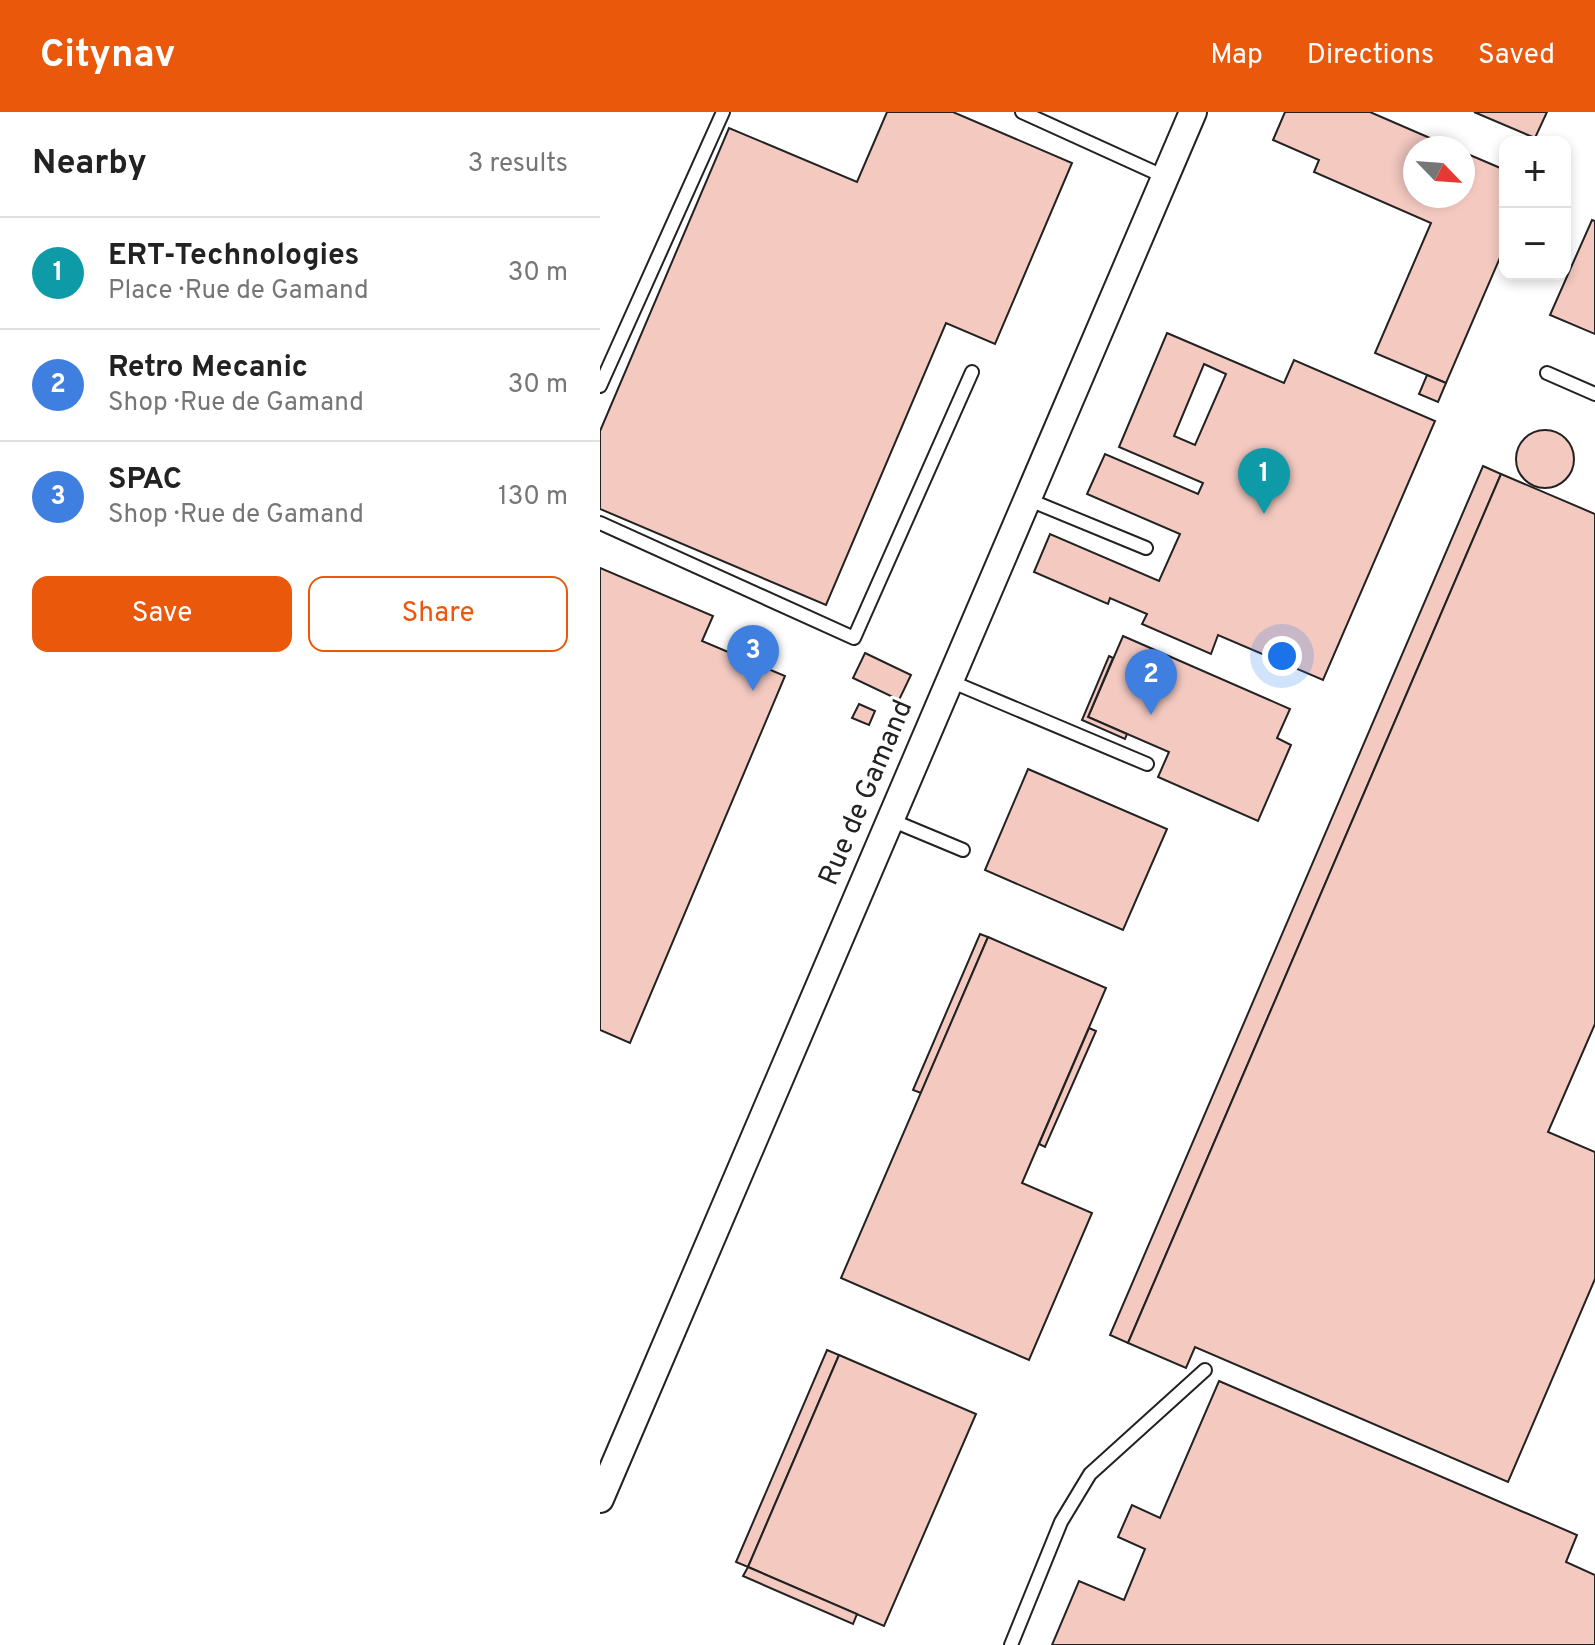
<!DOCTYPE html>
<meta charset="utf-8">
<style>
body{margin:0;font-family:Overpass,sans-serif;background:#f2f2f2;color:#222}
.controls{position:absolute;right:24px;top:24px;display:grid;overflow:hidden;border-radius:16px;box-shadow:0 4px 12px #0003}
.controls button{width:72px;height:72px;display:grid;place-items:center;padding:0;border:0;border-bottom:2px solid #e0e0e0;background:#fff;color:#222;font:40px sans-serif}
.compass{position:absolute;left:803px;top:24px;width:72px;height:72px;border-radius:50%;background:#fff;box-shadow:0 4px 12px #0003;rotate:115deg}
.you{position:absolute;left:682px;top:544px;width:28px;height:28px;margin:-20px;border:6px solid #fff;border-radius:50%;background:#1a73e8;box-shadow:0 0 0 12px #1a73e833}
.badge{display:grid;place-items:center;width:52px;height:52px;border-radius:50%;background:#ea580c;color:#fff;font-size:26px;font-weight:700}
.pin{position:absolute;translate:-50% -66px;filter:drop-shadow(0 2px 4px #0008)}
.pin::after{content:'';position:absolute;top:42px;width:28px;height:24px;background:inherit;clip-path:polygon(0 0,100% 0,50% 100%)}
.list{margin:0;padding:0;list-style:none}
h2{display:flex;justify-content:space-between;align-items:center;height:104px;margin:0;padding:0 32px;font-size:34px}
h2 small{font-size:26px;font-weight:400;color:#767676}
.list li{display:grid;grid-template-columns:52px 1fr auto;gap:24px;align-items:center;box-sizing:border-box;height:112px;padding:0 32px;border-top:2px solid #e0e0e0}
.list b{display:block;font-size:30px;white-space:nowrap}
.list p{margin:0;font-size:26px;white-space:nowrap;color:#767676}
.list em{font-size:26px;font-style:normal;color:#767676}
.actions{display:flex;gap:16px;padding:24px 32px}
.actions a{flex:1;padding:18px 0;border:2px solid #ea580c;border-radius:16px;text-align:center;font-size:28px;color:#ea580c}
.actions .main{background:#ea580c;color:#fff}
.map{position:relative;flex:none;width:995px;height:1533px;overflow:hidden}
header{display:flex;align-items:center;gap:48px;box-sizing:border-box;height:112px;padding:0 40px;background:#ea580c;color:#fff}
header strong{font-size:38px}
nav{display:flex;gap:44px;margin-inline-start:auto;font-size:28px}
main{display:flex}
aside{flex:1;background:#fff}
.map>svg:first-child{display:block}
</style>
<header>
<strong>Citynav</strong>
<nav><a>Map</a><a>Directions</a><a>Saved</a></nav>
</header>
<main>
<aside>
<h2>Nearby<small>3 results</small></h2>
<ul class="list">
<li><span class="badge" style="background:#0f9aa8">1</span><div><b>ERT-Technologies</b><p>Place · Rue de Gamand</p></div><em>30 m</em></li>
<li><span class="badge" style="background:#3f7fe0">2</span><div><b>Retro Mecanic</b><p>Shop · Rue de Gamand</p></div><em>30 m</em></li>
<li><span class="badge" style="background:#3f7fe0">3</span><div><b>SPAC</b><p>Shop · Rue de Gamand</p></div><em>130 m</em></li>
</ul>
<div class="actions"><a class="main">Save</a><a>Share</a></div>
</aside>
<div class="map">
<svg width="995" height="1533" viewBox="0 0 995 1533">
<rect width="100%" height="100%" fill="#fff"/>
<!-- building -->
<g fill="#f3c9c0" stroke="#222" stroke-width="2" fill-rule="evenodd">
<polygon points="287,0 353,0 472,51 395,232 346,211 226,493 0,397 0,319 129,16 257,70"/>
<polygon points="685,0 770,0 853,36 815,36 815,84 863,84 863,40 905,58 905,134 846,271 775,241 831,111 714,60 719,48 673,28"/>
<polygon points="874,0 947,0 935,26"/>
<polygon points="992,108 995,109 995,222 950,203"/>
<path d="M567 221 684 271 694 248 835 309 723 568 618 523 611 542 542 512 547 502 510 486 508 492 434 460 450 422 559 469 580 422 487 382 505 342 598 382 603 371 519 335ZM604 252 626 262 595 333 574 324Z"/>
<polygon points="827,263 846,271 838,290 819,282"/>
<circle cx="945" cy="347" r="29"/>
<polygon points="883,354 901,362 528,1231 510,1223"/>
<polygon points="901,362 995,402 995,912 948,1020 995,1040 995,1167 908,1370 595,1235 586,1256 528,1231"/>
<polygon points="0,456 113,504 102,529 185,564 30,931 0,918"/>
<polygon points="523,524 690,597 677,626 691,633 658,709 558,665 569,640 488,605"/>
<polygon points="265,541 311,563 299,588 253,566"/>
<polygon points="509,544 513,546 488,605 527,622 525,627 482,608"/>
<polygon points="259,592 275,599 269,613 252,606"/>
<polygon points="428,657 567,717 523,818 385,758"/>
<polygon points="380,822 388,825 321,981 313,978"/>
<polygon points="388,825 506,876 422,1071 492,1101 429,1248 241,1166"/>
<polygon points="489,916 496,919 445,1035 439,1032"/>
<polygon points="227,1238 239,1243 148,1455 136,1450"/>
<polygon points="239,1243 376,1302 284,1514 148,1455"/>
<polygon points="619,1269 977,1423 966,1450 995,1463 995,1533 452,1533 479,1469 524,1488 545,1437 518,1425 532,1393 560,1406"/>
<polygon points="148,1455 257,1502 253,1512 143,1464"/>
</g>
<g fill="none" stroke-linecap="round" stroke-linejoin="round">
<defs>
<g id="lane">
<polyline points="422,0 565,65"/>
<polyline points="947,261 995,282"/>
<polyline points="0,274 123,0"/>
<polyline points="427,387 546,436"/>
<polyline points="0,411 254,526 372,260"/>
<polyline points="350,569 547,652"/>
<polyline points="291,708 363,738"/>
<polyline points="411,1533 461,1410 490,1362 605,1258"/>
</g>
<polyline id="street" points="0,1387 593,0"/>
</defs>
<!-- lane casing -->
<use href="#lane" stroke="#222" stroke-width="16"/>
<!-- street casing -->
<use href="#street" stroke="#222" stroke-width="30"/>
<!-- lane -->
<use href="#lane" stroke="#fff" stroke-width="12"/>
<!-- street -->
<use href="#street" stroke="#fff" stroke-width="26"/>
</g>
<g text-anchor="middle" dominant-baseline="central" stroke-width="6" stroke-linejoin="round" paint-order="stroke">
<!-- street labels -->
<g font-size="28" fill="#222" stroke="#fff">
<text transform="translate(267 681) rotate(-67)">Rue de Gamand</text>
</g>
</g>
</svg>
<div class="controls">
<button>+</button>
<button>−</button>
</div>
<svg class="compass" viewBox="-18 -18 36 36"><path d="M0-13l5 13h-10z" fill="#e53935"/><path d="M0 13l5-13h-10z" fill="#767676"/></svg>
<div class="you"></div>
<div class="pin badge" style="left:664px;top:402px;background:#0f9aa8">1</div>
<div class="pin badge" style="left:551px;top:603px;background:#3f7fe0">2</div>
<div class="pin badge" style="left:153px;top:579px;background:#3f7fe0">3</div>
</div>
</main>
